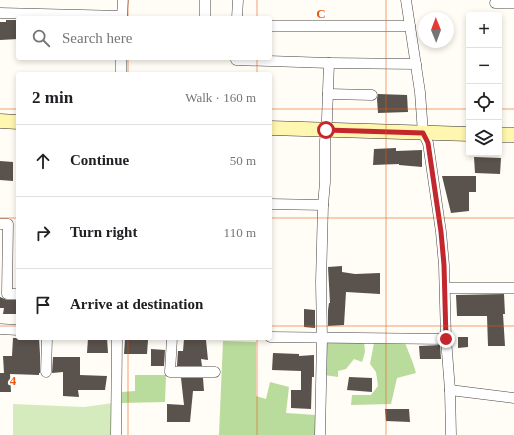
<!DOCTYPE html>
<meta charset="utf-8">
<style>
body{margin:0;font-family:"Times New Roman",serif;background:#f2f2f2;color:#202124}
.controls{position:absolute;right:12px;top:12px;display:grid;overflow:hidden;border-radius:4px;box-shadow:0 2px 6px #0003}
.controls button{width:36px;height:36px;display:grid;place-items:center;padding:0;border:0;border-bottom:1px solid #e0e0e0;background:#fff;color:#202124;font:20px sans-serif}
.compass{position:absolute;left:418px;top:12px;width:36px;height:36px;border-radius:50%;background:#fff;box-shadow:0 2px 6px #0003;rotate:359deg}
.stop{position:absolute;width:12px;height:12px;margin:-9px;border:3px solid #c4262e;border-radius:50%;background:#fff}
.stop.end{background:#c4262e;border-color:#fff;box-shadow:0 1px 4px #0008}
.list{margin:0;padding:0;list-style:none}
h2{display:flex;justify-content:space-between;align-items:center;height:52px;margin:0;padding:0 16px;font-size:17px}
h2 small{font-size:13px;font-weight:400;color:#757577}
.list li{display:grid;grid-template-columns:26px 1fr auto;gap:12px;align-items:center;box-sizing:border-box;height:72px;padding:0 16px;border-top:1px solid #e0e0e0}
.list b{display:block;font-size:15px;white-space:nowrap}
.list em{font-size:13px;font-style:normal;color:#757577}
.icon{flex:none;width:22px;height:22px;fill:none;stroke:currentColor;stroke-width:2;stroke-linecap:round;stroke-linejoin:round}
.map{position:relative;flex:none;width:514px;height:435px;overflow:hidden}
.search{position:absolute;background:#fff;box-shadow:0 2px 6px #0003;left:16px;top:16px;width:256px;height:44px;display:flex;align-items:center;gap:10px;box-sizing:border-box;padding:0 14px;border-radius:4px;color:#757577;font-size:15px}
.panel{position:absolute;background:#fff;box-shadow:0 2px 6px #0003;left:16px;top:72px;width:256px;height:268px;border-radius:4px}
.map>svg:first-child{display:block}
</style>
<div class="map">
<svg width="514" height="435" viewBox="0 0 514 435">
<rect width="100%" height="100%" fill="#fffdf5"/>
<!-- green -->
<polygon fill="#d5ebbd" points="113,403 112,435 13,435 13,404 84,407"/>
<!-- forest -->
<g fill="#b9dc9c">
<polygon points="364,340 365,352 362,362 354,359 346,369 338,371 338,377 324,375 326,342"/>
<polygon points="223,341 256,342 256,396 266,399 270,382 289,387 286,413 316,415 316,435 219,435"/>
<polygon points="374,343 405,343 413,363 416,373 397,378 391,404 351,405 352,395 371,395 378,386 376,372 370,364"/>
<polygon points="135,375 166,375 165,402 121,403 122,392 135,391"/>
</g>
<!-- building -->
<g fill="#5a524d">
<polygon points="6,20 18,20 18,39 0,40 0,22 6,22"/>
<polygon points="378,94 407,95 408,112 378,113 377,99"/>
<polygon points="396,148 396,151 422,150 422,167 399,165 399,164 373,165 374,149"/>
<polygon points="474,157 501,158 500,174 475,173"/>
<polygon points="0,161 13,162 13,181 0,180"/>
<polygon points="442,176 476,176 476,192 469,192 469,211 451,213"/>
<polygon points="342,266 342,272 355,274 380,273 380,294 346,292 344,325 328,326 328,310 329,303 330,303 328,267"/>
<polygon points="504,294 505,314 503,314 505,346 488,346 487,316 457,316 456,295"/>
<polygon points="0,297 7,300 18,300 18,314 3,314 4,308 0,308"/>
<polygon points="304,309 315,310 315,328 304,327"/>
<polygon points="458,337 468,337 468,347 458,348"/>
<polygon points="13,338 39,338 40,354 40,373 39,373 39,375 10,374 11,392 0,392 0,373 4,373 3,356 12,356"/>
<polygon points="88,338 107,338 108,353 87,353"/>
<polygon points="125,339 148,340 147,354 124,354"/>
<polygon points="184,339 206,340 208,360 201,359 202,366 177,366 178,351 183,351"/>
<polygon points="440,345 441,359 420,359 419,346"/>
<polygon points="151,349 165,350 164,366 151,366"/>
<polygon points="273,353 299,354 299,356 314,355 314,377 312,377 311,409 291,408 291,390 301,390 301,371 272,370"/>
<polygon points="53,357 80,357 80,375 107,376 105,390 78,390 79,397 63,396 63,372 52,373"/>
<polygon points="349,377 372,378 372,392 347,390"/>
<polygon points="181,378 203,378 204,391 193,391 190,422 167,422 167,404 184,405"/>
<polygon points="385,409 409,409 410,422 386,421"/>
</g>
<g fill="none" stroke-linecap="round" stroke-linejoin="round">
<defs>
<g id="street">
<polyline points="406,0 420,92 423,133 428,143 441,232 444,265 446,339 450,390 451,435"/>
<polyline points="495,3 514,3"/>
<polyline points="0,13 122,16"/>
<polyline points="122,18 123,0"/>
<polyline points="205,18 205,0"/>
<polyline points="237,18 238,0"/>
<polyline points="270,26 410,26"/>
<polyline points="236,58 236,60 329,63 416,64"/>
<polyline points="121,74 121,58"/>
<polyline points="328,94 372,95"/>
<polyline points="270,204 323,205"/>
<polyline points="0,224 8,224 7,294 18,294"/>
<polyline points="445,288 514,288"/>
<polyline points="0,329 18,330"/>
<polyline points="270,337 446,339"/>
<polyline points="172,338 170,372 215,372"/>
<polyline points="46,372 47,338"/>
<polyline points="450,390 514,398"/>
<polyline points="116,435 117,338"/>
<polyline points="320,435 322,338 321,282 323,205 325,182 325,141 327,119 329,63"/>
</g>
<g id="secondary">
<polyline points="0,121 18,122"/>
<polyline points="270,128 469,134"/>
<polyline points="499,135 514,135"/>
</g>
</defs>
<!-- street casing -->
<use href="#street" stroke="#444" stroke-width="11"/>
<!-- secondary casing -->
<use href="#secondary" stroke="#333" stroke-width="15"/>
<!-- street -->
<use href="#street" stroke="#fff" stroke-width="10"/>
<!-- secondary -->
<use href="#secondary" stroke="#fff6b0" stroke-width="14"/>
</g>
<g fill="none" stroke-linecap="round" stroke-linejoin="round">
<!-- route -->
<polyline stroke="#c4262e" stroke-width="5" points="326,130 423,133 428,143 441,232 444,265 446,339"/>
</g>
<!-- grid -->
<path fill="none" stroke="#e8590c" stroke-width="1" stroke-opacity="0.55" d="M128 0V18M257 0V18M386 0V435M128 58V74M257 58V74M0 109H18M270 109H469M499 109H514M0 218H18M270 218H514M0 326H18M270 326H514M128 338V435M257 338V435"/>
<g font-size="13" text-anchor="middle" font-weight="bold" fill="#e8590c" stroke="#fff" stroke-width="4" stroke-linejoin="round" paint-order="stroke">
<text x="321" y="18">C</text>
<text x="13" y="385">4</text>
</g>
</svg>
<div class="controls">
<button>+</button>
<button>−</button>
<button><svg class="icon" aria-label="locate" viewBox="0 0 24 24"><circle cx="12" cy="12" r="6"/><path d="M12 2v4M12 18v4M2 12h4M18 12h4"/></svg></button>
<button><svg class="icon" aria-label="layers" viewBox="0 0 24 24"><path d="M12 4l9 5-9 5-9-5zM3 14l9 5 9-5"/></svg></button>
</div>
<svg class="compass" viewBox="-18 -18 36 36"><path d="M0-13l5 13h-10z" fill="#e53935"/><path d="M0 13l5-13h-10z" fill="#757577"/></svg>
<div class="stop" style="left:326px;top:130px"></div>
<div class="stop end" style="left:446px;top:339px"></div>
<div class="search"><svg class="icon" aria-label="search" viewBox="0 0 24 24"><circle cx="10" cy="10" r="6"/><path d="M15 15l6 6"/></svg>Search here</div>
<section class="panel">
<h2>2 min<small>Walk · 160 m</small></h2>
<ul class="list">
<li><svg class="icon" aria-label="ahead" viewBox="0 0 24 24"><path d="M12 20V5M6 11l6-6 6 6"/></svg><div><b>Continue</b></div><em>50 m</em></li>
<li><svg class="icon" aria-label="right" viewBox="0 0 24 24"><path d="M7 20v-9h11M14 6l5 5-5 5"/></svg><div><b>Turn right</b></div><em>110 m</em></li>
<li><svg class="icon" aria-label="arrive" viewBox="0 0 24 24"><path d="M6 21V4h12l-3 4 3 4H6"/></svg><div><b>Arrive at destination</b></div></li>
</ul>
</section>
</div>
